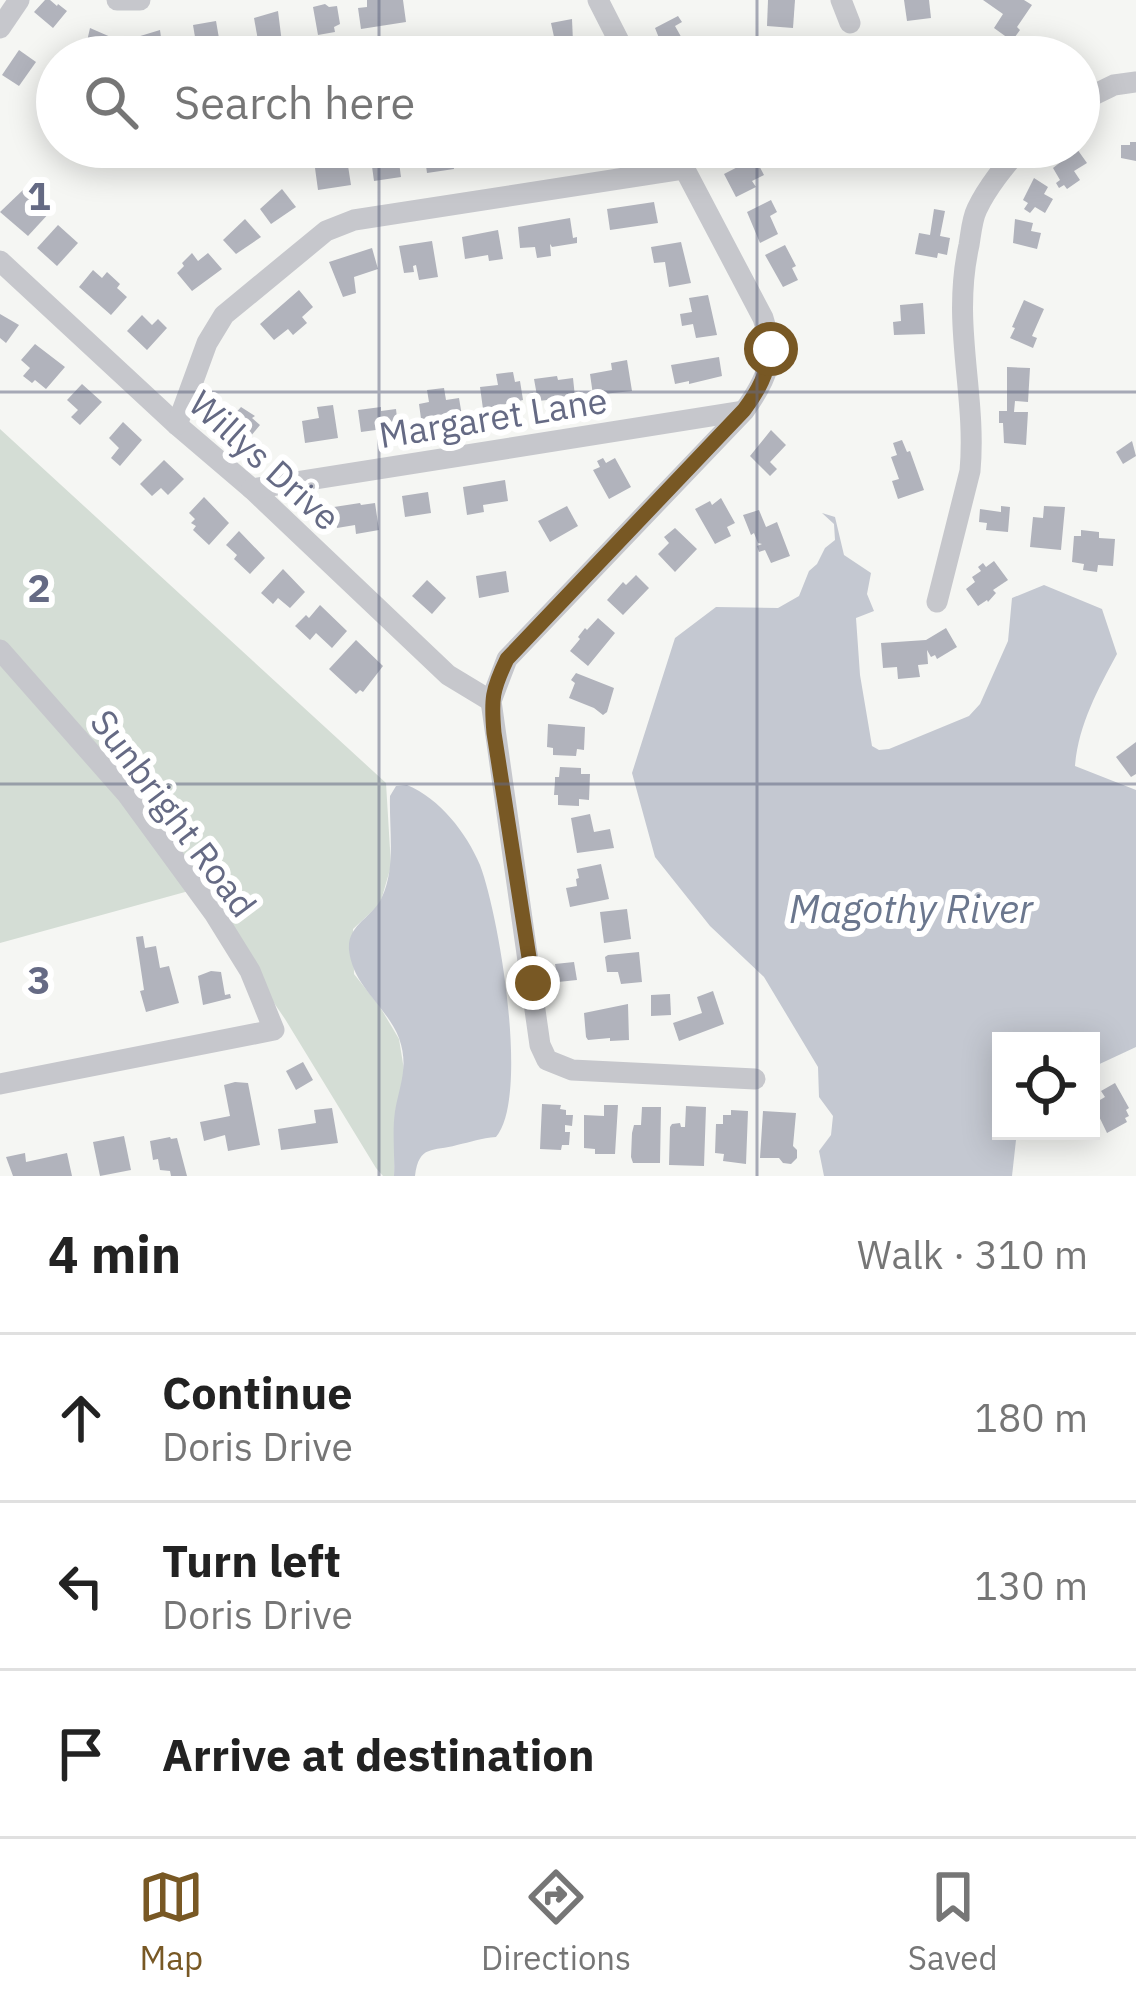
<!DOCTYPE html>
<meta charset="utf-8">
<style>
body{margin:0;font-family:"IBM Plex Sans",sans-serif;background:#f6f6f6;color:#222}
.controls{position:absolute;right:36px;bottom:36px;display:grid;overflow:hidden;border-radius:0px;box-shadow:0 6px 30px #0003}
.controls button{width:108px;height:108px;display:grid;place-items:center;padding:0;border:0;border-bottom:3px solid #e0e0e0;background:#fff;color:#222;font:60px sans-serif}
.stop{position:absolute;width:36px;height:36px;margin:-27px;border:9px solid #785824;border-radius:50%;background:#fff}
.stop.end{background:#785824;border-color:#fff;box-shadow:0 3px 12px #0008}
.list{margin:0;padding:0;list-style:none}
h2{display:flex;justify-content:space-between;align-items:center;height:156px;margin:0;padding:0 48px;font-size:51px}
h2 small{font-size:39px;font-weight:400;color:#767676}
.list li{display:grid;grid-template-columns:78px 1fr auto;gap:36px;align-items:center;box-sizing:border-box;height:168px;padding:0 48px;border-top:3px solid #e0e0e0}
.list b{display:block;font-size:45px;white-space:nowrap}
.list p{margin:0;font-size:39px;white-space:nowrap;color:#767676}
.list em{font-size:39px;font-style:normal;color:#767676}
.icon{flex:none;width:66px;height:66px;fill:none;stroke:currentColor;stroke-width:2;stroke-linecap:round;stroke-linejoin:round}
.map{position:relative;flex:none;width:1136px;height:1176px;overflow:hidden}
.search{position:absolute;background:#fff;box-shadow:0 6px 30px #0003;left:36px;right:36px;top:36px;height:132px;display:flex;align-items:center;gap:30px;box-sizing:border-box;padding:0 42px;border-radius:66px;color:#767676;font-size:45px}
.sheet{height:660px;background:#fff}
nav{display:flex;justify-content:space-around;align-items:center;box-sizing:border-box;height:168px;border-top:3px solid #e0e0e0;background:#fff;font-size:33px;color:#767676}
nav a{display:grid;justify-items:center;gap:6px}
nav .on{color:#785824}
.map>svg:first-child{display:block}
</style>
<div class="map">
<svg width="1136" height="1176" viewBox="0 0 1136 1176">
<rect width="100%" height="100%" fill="#f5f6f3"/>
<!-- green -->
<polygon fill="#d4ddd5" points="0,429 386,783 391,866 380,904 353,929 354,974 380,1007 399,1039 405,1076 395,1112 394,1176 383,1176 376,1168 285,1019 196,889 0,943"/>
<!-- water -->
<g fill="#c4c8d1">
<path d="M822 513 835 517 844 555 871 573 867 594 874 611 856 618 860 675 872 746 879 750 889 749 969 716 980 704 1008 641 1012 598 1044 585 1102 609 1117 654C1098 689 1078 726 1075 766L1136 790V1047L1091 1068V1041H1001V1131H1017L1012 1176H824L819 1151 831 1135 833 1116 819 1097 818 1067 764 977 710 926 655 857 632 773 675 638 716 607 778 608 799 596 809 571 817 564 825 548 835 540 834 524Z"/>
<path d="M407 785C440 799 466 832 480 865 499 915 530 1097 496 1137 481 1138 471 1142 457 1145 433 1152 419 1144 415 1176H394C395 1155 392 1132 395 1111 400 1084 409 1066 399 1038 386 1005 353 987 349 950 347 924 373 918 382 897 396 867 389 830 390 796L396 786Z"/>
</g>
<!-- building -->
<g fill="#b1b3bc">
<polygon points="45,0 50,0 57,6 58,4 67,11 53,28 34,12"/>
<polygon points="367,0 403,0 406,22 361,29 358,8 367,7"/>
<polygon points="768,0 795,0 793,28 767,26"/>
<polygon points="904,0 929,0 931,18 907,21"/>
<polygon points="983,0 1024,0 1032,5 1017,27 1020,30 1012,41 994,28 1003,14"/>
<polygon points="325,4 329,7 337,6 340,24 334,27 335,32 318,35 313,7"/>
<polygon points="278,11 282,43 259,46 254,18"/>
<polygon points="678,16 682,22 675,26 684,42 665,53 655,28"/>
<polygon points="572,19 573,42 556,46 551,23"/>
<polygon points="216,21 221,50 198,55 193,25"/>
<polygon points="90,28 113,38 108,57 100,57 101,54 85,50"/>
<polygon points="160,30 163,52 141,57 137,37"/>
<polygon points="19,50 36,62 19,86 2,75"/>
<polygon points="1130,142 1136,142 1136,161 1121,158 1121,145 1130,145"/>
<polygon points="451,147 454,169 427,173 424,151"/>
<polygon points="477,147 510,147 512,159 480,164"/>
<polygon points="711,147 735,147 737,152 718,161"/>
<polygon points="1077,149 1087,163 1074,171 1080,180 1067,189 1064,185 1059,188 1056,183 1060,180 1053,168"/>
<polygon points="346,153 351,185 318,190 315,168 332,166 331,155"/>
<polygon points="398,155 401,177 374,181 371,159"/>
<polygon points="755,158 764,175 752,181 756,187 736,197 724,174"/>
<polygon points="1034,178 1048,187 1044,194 1053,199 1045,213 1035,207 1030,213 1024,209 1028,203 1023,200"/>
<polygon points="24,189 51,211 28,236 0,212"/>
<polygon points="282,189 296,207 271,224 260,209"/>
<polygon points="771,200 777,212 770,216 778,234 760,243 747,212"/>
<polygon points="654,202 658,223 610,230 607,209"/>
<polygon points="934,209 945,211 940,236 950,238 947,255 938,253 937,258 915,254 919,233 930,235"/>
<polygon points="570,218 573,238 577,237 577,243 552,247 550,244 551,256 537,258 535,247 520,248 518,227"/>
<polygon points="245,219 261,237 236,254 223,240"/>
<polygon points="1015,219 1033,223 1031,231 1041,233 1037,249 1013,243"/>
<polygon points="58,225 78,243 57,266 37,248"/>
<polygon points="498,230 503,259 489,261 488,255 465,259 462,237"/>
<polygon points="432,241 438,277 419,280 416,265 413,266 414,272 404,273 399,246"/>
<polygon points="681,242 691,283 669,287 665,262 654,263 651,247"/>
<polygon points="785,245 796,266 792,268 798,280 783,287 765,255"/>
<polygon points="372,248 378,269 354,277 356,293 343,297 329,262"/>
<polygon points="192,253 198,261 208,253 222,269 192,291 177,273 184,266 182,263"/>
<polygon points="93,270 102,278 107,272 120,284 117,288 127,297 111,315 79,287"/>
<polygon points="299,290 313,307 302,317 307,323 293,335 288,329 274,340 260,324"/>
<polygon points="708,295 717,335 696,338 693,324 682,326 680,314 692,312 689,298"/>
<polygon points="1024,300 1044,309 1032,336 1037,338 1033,348 1010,338 1015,328 1012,327"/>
<polygon points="923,303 925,334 894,335 893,322 901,321 900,305"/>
<polygon points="0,314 19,325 6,343 0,338"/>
<polygon points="142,315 152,325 158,319 167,328 147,350 127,331"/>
<polygon points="35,344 65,367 46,389 35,380 32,383 23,376 30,368 21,360"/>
<polygon points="719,357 722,376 689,384 689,381 675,384 671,365"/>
<polygon points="627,360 632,391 593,395 590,374 612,370 611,363"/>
<polygon points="1007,367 1030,368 1028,402 1015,401 1014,412 1028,412 1026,445 1004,443 1003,423 999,423 999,411 1007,411"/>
<polygon points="513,372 515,382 520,381 523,400 483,409 480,387 498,385 496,374"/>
<polygon points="557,376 558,380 573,378 575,397 538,401 534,379"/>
<polygon points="82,384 102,402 80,425 71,417 78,410 67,400"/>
<polygon points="444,388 446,400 459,398 462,416 422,426 419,404 429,402 427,390"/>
<polygon points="333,405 338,438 305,443 302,421 319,418 317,407"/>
<polygon points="241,407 255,416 252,418 260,425 246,442 226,424"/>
<polygon points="381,407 381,411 396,409 398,427 361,432 358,410"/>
<polygon points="123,422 142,440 120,466 111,458 119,448 109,438"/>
<polygon points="771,430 786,445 770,462 777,469 770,476 750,456"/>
<polygon points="902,440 907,452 910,451 924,490 898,499 892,481 899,479 891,457 897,455 893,443"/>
<polygon points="1132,441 1136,456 1123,464 1116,452"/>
<polygon points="603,458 606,463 615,458 631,487 609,499 593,470 600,467 597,461"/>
<polygon points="164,460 184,479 168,495 161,488 152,496 140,484"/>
<polygon points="505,480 508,501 483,505 484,512 467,515 463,487"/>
<polygon points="428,492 431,513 405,517 402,496"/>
<polygon points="204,497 229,523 209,545 193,530 196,526 191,523 195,519 189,513"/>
<polygon points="721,498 735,523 727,527 731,536 715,544 695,509 710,501 712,505"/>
<polygon points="360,503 361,505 375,503 379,530 356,534 355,525 337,528 334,507"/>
<polygon points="567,506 578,526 550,542 538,521"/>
<polygon points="1001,506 1010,507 1008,532 986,530 987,523 979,522 980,509 1001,512"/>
<polygon points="1044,506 1065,507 1061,550 1030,547 1033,517 1043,518"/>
<polygon points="759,510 766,527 777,522 790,556 771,563 765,550 759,552 757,546 762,544 758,543 754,533 751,535 743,515"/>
<polygon points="675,528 697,549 675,572 658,554 669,543 664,537"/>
<polygon points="1081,530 1099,532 1099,538 1115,539 1113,566 1098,565 1097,572 1083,570 1084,564 1072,562 1074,536 1081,536"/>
<polygon points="239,531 265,558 250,574 234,559 237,555 226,545"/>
<polygon points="994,561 1008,580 993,590 996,593 988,602 987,600 978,606 966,589 975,582 972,577 981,571 978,567 983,563 986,567"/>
<polygon points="283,569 305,592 290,608 278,598 273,604 261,593"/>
<polygon points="506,571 509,592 479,598 476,576"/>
<polygon points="636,575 649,588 623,615 607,600 623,582 626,585"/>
<polygon points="427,580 446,598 432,614 412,596"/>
<polygon points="320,605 347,631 332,648 316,633 310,640 295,626 306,615 309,618"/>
<polygon points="598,618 615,633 588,666 570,651 580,639 578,637 585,628 587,630"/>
<polygon points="946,628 957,647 937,659 935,655 931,657 927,650 928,664 918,665 920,677 898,679 897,667 883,668 881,643 926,640"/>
<polygon points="356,640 383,666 363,692 360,690 356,694 329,669"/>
<polygon points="576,673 614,688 607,712 603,715 594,708 569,698 575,683 571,680"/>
<polygon points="548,724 585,727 584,750 577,749 576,756 553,755 553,748 547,747"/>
<polygon points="1136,742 1136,774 1131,777 1116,757"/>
<polygon points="560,767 581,768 581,774 590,774 589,800 579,799 579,806 558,805 558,795 554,795 555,781 555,777 559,777"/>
<polygon points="590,814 594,832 610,829 614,848 577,853 571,818"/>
<polygon points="601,864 609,899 570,907 566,888 577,886 576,879 579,878 577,869"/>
<polygon points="627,909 631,939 604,943 600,912"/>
<polygon points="143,936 145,948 156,946 160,968 169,966 179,1003 146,1012 140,991 144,990 136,937"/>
<polygon points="639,952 642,982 621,984 618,972 607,972 605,957 608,955"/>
<polygon points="574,962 577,980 558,982 555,964"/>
<polygon points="211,971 221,972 225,995 230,994 231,998 203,1005 198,976"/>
<polygon points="713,991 724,1024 679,1041 673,1023 702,1013 697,997"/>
<polygon points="670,994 671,1015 651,1016 651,995"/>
<polygon points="628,1004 629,1040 610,1041 610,1038 588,1040 586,1037 584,1013"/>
<polygon points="303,1062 313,1080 296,1090 286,1071"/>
<polygon points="235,1082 248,1083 260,1145 228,1151 225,1135 204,1141 200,1122 230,1116 224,1085"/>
<polygon points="1115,1083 1129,1108 1126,1110 1129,1116 1125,1118 1127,1122 1107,1133 1093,1104 1105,1097 1101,1091"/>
<polygon points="542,1104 561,1105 560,1109 566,1110 566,1115 573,1115 572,1126 565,1125 565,1132 570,1132 569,1145 562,1145 561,1150 540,1149"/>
<polygon points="604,1105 618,1105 615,1154 595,1154 595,1149 584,1148 584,1115 604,1116"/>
<polygon points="686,1106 706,1107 704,1166 669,1165 670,1127 672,1124 680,1123 681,1127 685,1127"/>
<polygon points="642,1107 661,1107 660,1163 633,1163 631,1157 632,1133 634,1125 641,1125"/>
<polygon points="332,1108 338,1143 281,1150 278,1129 316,1123 314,1110"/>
<polygon points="731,1110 748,1111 746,1164 723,1161 724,1154 715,1153 716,1124 723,1124 723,1115 731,1115"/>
<polygon points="763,1111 796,1113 793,1146 797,1150 797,1158 791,1164 783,1163 779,1158 760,1158"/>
<polygon points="124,1136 131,1170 100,1176 93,1142"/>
<polygon points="170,1137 171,1139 177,1138 187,1176 171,1176 170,1171 160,1170 158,1159 153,1160 150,1141"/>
<polygon points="25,1153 26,1162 67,1153 72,1176 13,1176 6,1157"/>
</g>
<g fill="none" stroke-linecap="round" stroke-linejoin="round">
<!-- minor -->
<g stroke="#c6c7cc" stroke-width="21">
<polyline points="117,0 140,0"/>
<polyline points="598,0 627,57"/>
<polyline points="841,0 850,23"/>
<polyline points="0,28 19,0"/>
<polyline points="1079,102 1114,85 1136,82"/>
<path d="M673 147 763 318C776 358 768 378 744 411L507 659 491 701 540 1045 547 1060 572 1070 755 1079"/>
<polyline points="0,261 177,425 252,489 448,675 491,701"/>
<polyline points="177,425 207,343 224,315 326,231 354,220 683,169"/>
<polyline points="252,489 743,411"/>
<path d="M937 602 970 471C977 394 951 325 969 245 971 233 972 219 977 209 988 186 1005 166 1021 147"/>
<polyline points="0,650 127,794 214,913 250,971 274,1030 0,1084"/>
</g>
</g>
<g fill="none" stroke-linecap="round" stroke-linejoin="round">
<!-- route -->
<path stroke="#785824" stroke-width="15" d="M533 983 494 733C491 699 492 690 507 659L744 410C759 390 767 374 771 349"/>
</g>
<!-- grid -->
<path fill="none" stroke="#656a84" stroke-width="3" stroke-opacity="0.55" d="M379 0V57M757 0V57M379 147V1176M757 147V1176M0 392H1136M0 784H1136"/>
<g text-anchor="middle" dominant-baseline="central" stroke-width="12" stroke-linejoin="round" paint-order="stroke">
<!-- street labels -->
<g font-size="36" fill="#656a84" stroke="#fff">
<text transform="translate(493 417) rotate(-9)">Margaret Lane</text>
<text transform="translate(265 460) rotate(42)">Willys Drive</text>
<text transform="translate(174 813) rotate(53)">Sunbright Road</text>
</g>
<!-- water labels -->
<g font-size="39" font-style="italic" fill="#6b778e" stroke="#fff">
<text x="911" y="908">Magothy River</text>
</g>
</g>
<g font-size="39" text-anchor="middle" font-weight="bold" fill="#656a84" stroke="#fff" stroke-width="12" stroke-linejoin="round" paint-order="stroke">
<text x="39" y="210">1</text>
<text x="39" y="602">2</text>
<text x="39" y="994">3</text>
</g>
</svg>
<div class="controls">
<button><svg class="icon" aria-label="locate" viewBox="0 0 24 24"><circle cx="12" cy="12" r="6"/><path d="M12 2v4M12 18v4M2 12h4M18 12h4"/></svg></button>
</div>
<div class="stop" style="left:771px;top:349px"></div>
<div class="stop end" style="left:533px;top:983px"></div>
<div class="search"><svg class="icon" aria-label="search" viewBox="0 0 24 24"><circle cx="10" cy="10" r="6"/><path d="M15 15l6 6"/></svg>Search here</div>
</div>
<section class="sheet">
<h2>4 min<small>Walk · 310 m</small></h2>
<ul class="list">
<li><svg class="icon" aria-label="ahead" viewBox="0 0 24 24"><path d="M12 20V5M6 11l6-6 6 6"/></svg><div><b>Continue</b><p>Doris Drive</p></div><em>180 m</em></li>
<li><svg class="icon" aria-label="left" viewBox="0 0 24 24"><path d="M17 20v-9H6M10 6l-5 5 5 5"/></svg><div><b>Turn left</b><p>Doris Drive</p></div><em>130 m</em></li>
<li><svg class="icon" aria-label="arrive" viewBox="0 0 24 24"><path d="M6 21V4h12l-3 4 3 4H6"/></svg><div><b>Arrive at destination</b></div></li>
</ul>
</section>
<nav>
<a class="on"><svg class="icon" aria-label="map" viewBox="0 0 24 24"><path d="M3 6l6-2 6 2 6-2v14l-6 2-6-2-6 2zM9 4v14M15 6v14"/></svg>Map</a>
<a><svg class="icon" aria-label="directions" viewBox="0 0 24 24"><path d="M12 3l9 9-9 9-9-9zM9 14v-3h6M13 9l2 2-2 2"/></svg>Directions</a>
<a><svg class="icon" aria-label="saved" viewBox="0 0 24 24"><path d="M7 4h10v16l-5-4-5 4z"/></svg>Saved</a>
</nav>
